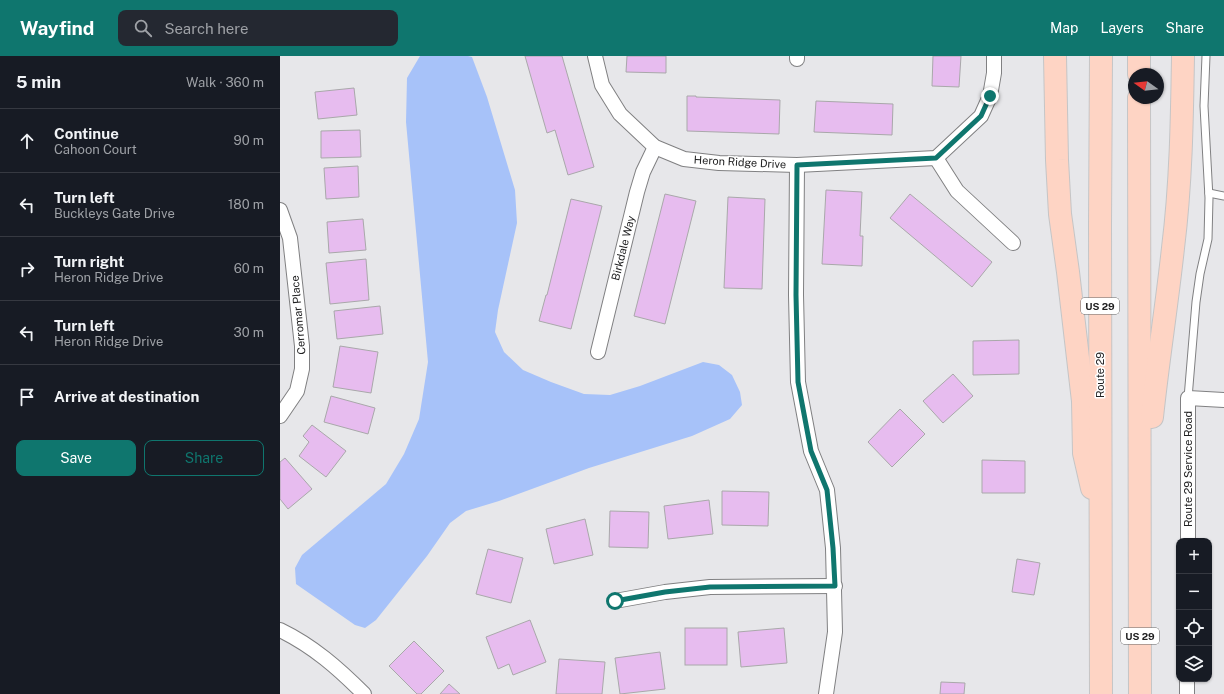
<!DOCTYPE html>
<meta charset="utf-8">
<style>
body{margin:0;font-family:"Public Sans",sans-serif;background:#242831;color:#f1f3f6}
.controls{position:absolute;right:12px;bottom:12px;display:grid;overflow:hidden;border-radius:8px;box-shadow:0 1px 3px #0004}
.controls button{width:36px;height:36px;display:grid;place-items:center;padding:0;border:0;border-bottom:1px solid #363941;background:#171b24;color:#f1f3f6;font:20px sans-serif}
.compass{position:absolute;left:848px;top:12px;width:36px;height:36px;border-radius:50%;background:#171b24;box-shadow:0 1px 3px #0004;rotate:285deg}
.stop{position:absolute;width:12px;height:12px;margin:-9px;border:3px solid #0f766e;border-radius:50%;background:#fff}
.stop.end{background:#0f766e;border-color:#fff;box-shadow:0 1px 4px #0008}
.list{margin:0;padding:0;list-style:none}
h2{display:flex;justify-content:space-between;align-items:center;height:52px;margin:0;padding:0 16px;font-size:17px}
h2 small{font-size:13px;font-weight:400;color:#9ea1a6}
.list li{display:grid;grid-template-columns:26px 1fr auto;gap:12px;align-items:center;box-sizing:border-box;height:64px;padding:0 16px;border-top:1px solid #363941}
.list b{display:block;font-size:15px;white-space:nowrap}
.list p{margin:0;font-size:13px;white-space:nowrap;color:#9ea1a6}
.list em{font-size:13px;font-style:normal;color:#9ea1a6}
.actions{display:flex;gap:8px;padding:12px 16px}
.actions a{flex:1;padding:9px 0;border:1px solid #0f766e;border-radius:8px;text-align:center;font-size:14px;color:#0f766e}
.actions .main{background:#0f766e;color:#fff}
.icon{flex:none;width:22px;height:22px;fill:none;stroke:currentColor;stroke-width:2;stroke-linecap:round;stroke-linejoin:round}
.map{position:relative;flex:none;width:944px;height:638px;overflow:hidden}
header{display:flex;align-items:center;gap:24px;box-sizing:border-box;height:56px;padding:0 20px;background:#0f766e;color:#fff}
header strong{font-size:19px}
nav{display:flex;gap:22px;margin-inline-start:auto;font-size:14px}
.search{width:280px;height:36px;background:#242831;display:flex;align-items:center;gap:10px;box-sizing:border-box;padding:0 14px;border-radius:8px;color:#9ea1a6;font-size:15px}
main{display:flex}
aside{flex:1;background:#171b24}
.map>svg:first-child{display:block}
</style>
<header>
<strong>Wayfind</strong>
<div class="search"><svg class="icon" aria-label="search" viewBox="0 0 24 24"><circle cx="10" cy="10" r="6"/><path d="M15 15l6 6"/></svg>Search here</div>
<nav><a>Map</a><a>Layers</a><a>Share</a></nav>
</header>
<main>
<aside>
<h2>5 min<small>Walk · 360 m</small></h2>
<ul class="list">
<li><svg class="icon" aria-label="ahead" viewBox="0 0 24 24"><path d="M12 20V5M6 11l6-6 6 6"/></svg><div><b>Continue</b><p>Cahoon Court</p></div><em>90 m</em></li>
<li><svg class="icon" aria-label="left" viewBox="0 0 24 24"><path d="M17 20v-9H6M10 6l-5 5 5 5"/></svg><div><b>Turn left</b><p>Buckleys Gate Drive</p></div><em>180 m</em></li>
<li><svg class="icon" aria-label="right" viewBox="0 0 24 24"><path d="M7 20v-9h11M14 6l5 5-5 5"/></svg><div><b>Turn right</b><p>Heron Ridge Drive</p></div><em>60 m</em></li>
<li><svg class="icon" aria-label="left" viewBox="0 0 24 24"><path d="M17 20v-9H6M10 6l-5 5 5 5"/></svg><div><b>Turn left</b><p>Heron Ridge Drive</p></div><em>30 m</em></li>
<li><svg class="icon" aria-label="arrive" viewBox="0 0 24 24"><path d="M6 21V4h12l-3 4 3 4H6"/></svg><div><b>Arrive at destination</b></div></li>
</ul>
<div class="actions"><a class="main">Save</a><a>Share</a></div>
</aside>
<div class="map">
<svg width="944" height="638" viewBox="0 0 944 638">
<rect width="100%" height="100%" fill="#e7e7ea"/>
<!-- water -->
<polygon fill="#a7c2f9" points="140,0 188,0 192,1 207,41 235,134 237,167 218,254 215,276 224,296 243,314 271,326 304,338 330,339 360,330 423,306 439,309 452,319 460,336 462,349 450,363 412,380 309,412 219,445 186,455 170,467 147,500 96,564 85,572 75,569 16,528 15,512 22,499 106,428 124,398 139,363 148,306 126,66 127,22"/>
<!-- building -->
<g fill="#e7bcef" stroke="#a9a8aa">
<polygon points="245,0 282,0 314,111 288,119 275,74 267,77"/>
<polygon points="347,0 386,0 386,17 346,16"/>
<polygon points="653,0 681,0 679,31 652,30"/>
<polygon points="74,32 77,59 38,63 35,36"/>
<polygon points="407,40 416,40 416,41 500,44 499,78 407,75"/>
<polygon points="536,45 613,48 612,79 534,76"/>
<polygon points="80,74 81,101 41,102 41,75"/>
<polygon points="78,110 79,141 46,143 44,112"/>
<polygon points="546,134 582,136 580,180 583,180 582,210 542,208"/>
<polygon points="385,138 416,145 385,268 354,260"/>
<polygon points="630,138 712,206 692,231 610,162"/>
<polygon points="448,141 485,143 482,233 444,232"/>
<polygon points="291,143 322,150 291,273 259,265 266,239 267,239"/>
<polygon points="83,163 86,194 49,197 47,166"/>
<polygon points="86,203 89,244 50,248 46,207"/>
<polygon points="100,250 103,278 57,283 54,255"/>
<polygon points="739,284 739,318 693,319 693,285"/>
<polygon points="60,290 98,296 91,337 53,331"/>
<polygon points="673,318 693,340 663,367 643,345"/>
<polygon points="51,340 95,352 88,378 44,366"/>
<polygon points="620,353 645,378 612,411 588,386"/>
<polygon points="32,369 66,395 46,421 19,400 29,386 23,380"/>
<polygon points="5,402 32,433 8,453 0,443 0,406"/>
<polygon points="702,404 745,405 745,437 702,437"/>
<polygon points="442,435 489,436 488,470 442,469"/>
<polygon points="429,444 433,478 388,483 384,450"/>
<polygon points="330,455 369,456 368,492 329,491"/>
<polygon points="305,463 313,499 274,508 266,473"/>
<polygon points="208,493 243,502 231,547 196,538"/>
<polygon points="737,503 760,507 754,539 732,536"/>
<polygon points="250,564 266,606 233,619 229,608 218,613 206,581"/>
<rect x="405" y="572" width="42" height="37"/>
<polygon points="504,572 507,607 461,611 458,576"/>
<polygon points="134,585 164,615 141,638 137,638 109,610"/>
<polygon points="380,596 385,633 340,638 335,602"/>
<polygon points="279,603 325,606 322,638 276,638"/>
<polygon points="661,626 685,627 684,638 660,638"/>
<polygon points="169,628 180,638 160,638"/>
</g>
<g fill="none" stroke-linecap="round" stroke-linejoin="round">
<defs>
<g id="lane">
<polyline points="929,137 944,140"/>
<polyline points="908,342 916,246 920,218 928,183 929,142 924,50 926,0"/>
</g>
<g id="street">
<polyline points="315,0 322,29 340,58 375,91 404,103 439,107 517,109 656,102 701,60 710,40 714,17 714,0"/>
<polyline points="517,0 517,3"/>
<polyline points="656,102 677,135 733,187"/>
<polyline points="517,109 516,239 518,326 531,395 547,434 553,492 555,576 546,638"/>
<polyline points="0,154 10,182 22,290 22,313 17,335 0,360"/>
<polyline points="318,296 357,136 363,116 375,91"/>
<polyline points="908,485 908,342 944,344"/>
<polyline points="335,545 385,536 430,531 555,530"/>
<path d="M0 574C33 590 58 612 84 638"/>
<polyline points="907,638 907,623"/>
</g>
<g id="primary">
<polyline points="775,0 777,104 780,158 788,216 803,345 804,397 812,432"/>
<polyline points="859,18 859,0"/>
<polyline points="859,42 860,638"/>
<path d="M872 361C878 304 887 248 893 192 901 128 902 64 903 0"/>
<polyline points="821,638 820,169 821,0"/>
</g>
</defs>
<!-- lane casing -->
<use href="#lane" stroke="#808082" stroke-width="9"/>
<!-- street casing -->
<use href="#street" stroke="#808082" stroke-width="16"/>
<!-- primary casing -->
<use href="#primary" stroke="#c5c5c6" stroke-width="24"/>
<!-- lane -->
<use href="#lane" stroke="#fff" stroke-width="7"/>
<!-- street -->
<use href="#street" stroke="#fff" stroke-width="14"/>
<!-- primary -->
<use href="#primary" stroke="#fed4c4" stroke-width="22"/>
</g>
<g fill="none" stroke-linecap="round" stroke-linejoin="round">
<!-- route -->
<polyline stroke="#0f766e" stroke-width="5" points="335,545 385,536 430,531 555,530 553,492 547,434 531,395 518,326 516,239 517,109 656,102 701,60 710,40"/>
</g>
<g text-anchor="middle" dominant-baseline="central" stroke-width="3" stroke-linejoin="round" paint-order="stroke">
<!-- shield labels -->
<g fill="#fff" stroke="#646464" stroke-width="1">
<rect x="801" y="242" width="38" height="16" rx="3"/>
<rect x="841" y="572" width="38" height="16" rx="3"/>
</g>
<g font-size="10" font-weight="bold" fill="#212122">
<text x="820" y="250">US 29</text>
<text x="860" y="580">US 29</text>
</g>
<!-- street labels -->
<g font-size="11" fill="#212122" stroke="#fff">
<text transform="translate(460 106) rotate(3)">Heron Ridge Drive</text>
<text transform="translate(343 192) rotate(-76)">Birkdale Way</text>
<text transform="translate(18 259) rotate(-95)">Cerromar Place</text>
<text transform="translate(820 319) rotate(-90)">Route 29</text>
<text transform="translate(908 413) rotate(-90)">Route 29 Service Road</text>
</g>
</g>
</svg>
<div class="controls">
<button>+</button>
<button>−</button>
<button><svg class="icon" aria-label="locate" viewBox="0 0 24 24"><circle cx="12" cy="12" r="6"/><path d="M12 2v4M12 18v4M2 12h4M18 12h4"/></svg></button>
<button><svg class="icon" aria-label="layers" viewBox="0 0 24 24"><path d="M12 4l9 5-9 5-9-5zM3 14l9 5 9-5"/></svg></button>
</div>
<svg class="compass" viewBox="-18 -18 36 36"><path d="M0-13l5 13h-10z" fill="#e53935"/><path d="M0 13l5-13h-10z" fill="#9ea1a6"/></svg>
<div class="stop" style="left:335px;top:545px"></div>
<div class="stop end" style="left:710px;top:40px"></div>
</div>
</main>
